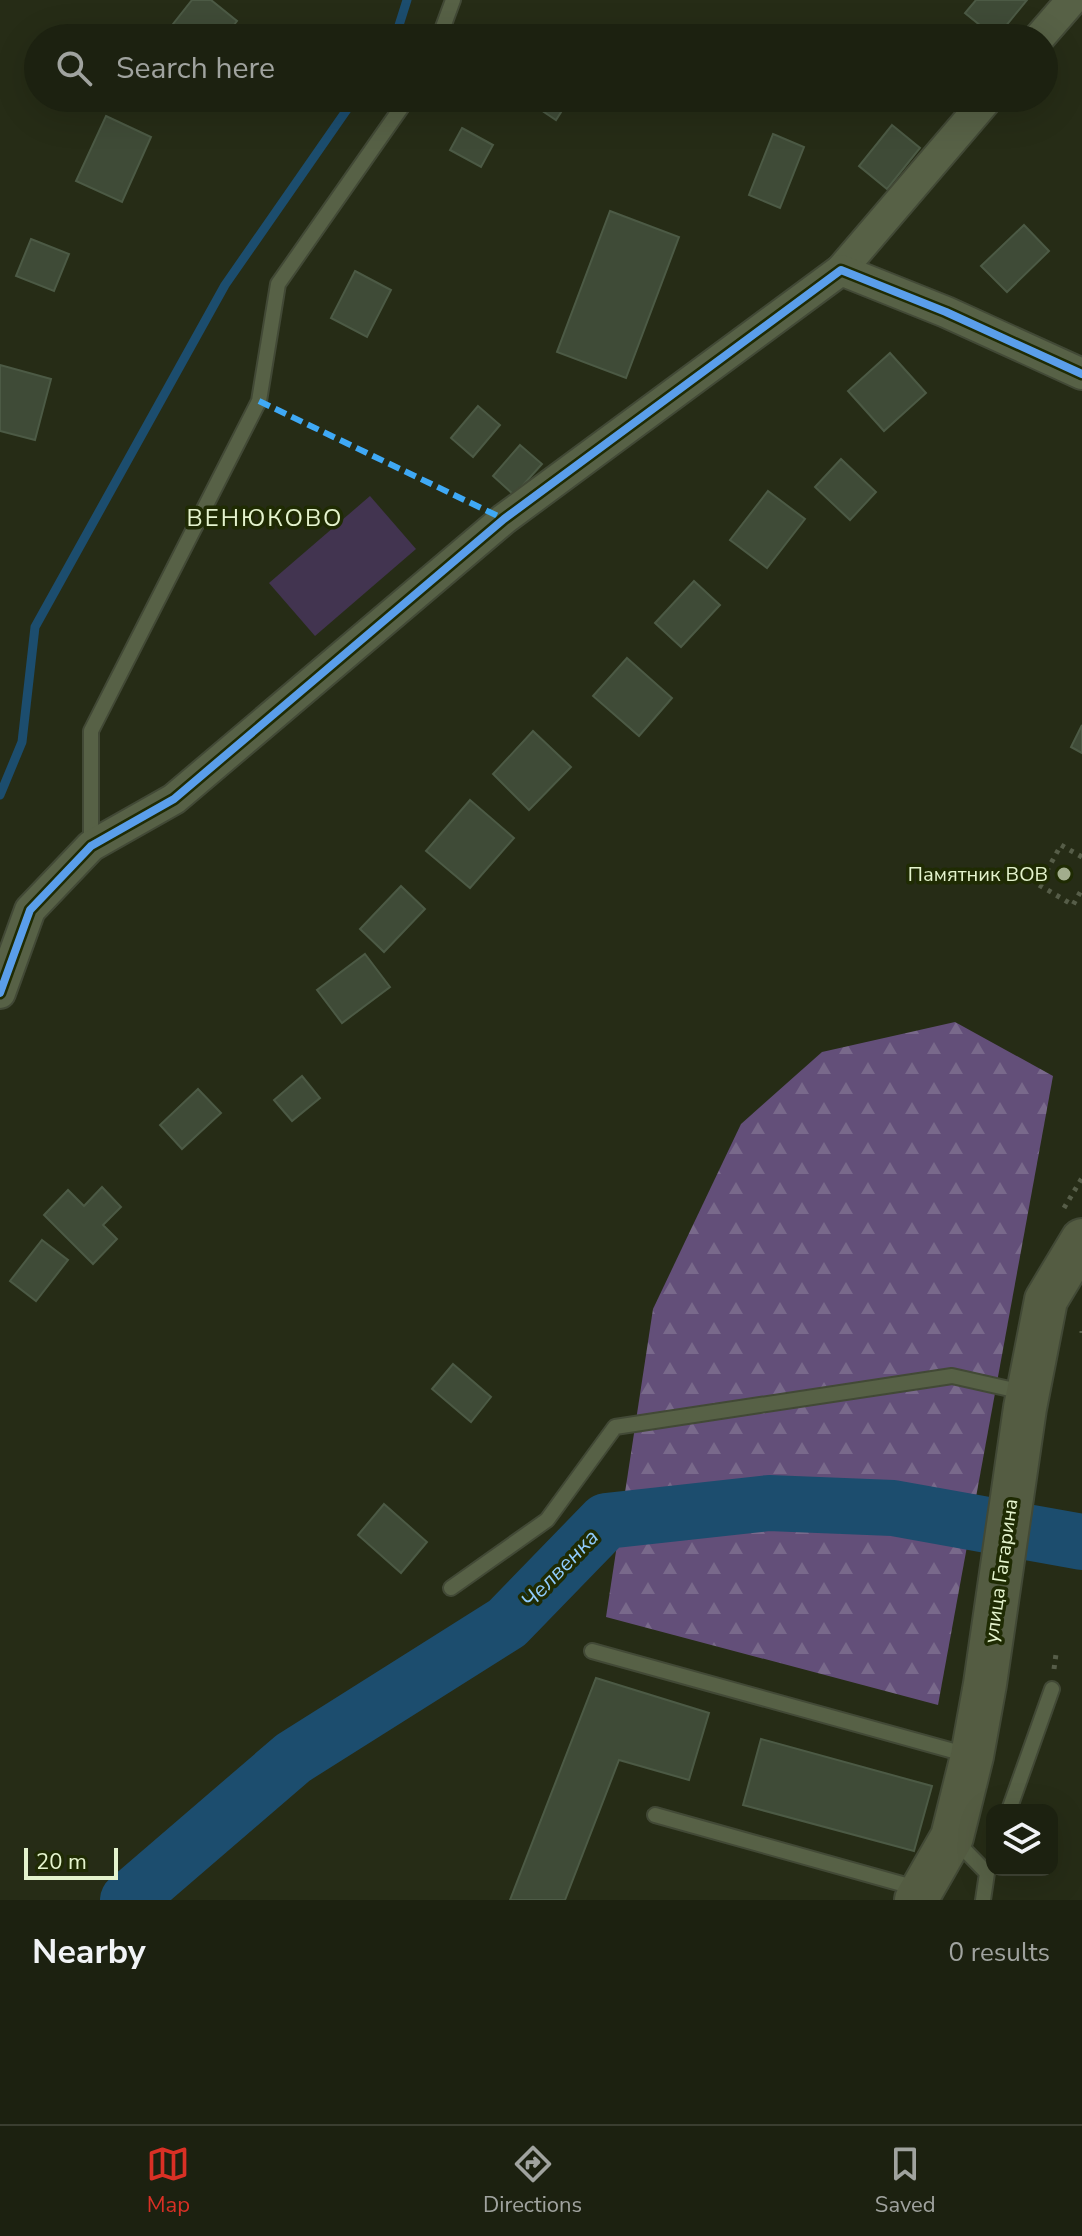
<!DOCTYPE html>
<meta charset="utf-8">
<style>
body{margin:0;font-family:"Nunito Sans",sans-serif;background:#292e1e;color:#f1f3f6}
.controls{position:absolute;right:24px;bottom:24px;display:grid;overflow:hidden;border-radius:16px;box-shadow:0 8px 32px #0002}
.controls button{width:72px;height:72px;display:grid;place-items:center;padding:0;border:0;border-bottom:2px solid #3a3e30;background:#1c2110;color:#f1f3f6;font:40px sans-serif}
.scale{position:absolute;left:24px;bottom:20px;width:94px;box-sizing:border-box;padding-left:8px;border:4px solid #e4f3cd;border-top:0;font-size:22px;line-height:28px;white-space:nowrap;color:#e4f3cd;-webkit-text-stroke:6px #1f2b03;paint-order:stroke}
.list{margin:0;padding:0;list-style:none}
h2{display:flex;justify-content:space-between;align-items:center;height:104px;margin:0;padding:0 32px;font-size:34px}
h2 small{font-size:26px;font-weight:400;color:#a0a39f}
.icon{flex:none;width:44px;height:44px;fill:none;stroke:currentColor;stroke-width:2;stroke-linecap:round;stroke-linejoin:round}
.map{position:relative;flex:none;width:1082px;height:1900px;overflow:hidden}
.search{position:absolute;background:#1c2110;box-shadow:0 8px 32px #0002;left:24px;right:24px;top:24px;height:88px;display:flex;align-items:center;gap:20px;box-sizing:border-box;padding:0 28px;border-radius:44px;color:#a0a39f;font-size:30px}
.sheet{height:224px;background:#1c2110}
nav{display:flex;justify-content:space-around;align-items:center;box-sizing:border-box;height:112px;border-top:2px solid #3a3e30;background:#1c2110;font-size:22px;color:#a0a39f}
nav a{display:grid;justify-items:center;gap:4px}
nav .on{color:#d93025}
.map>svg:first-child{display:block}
</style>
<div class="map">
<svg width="1082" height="1900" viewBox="0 0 1082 1900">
<defs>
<pattern id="forest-firs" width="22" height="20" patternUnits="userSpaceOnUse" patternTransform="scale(2)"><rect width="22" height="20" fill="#634f79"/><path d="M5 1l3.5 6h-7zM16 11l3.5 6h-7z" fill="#79698b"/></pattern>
</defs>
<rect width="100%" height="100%" fill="#262c16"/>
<!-- forest -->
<polygon fill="url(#forest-firs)" points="955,1022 1053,1076 938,1705 606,1617 653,1309 741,1124 822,1052"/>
<!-- pitch -->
<polygon fill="#423450" points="370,496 416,549 315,636 269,583"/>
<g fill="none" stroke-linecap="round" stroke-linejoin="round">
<!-- stream -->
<g stroke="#1c4d6e" stroke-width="9">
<polyline points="395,38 407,0"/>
<polyline points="0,795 22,742 35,627 225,285 355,98"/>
</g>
<!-- river -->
<polyline stroke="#1c4d6e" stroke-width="56" points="128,1900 293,1758 507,1623 606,1521 769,1503 893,1508 1082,1542"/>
</g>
<!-- building -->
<g fill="#3f4b37" stroke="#4c5a45" stroke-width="2">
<polygon points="192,0 211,0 237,21 224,38 191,38 173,24"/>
<polygon points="976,0 1027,0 996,38 965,13"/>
<polygon points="536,98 570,98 556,120 532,104"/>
<polygon points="106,116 151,137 122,202 76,181"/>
<polygon points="892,125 920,148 887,189 859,166"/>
<polygon points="462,128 493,145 481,167 450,150"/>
<polygon points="773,134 804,147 780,208 749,195"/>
<polygon points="610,211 679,237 626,378 557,352"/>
<polygon points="1024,225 1049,251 1007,292 981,266"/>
<polygon points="31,239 69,254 54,291 16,276"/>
<polygon points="355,271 391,290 367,337 331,318"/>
<polygon points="890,353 926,393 884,431 848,391"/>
<polygon points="0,365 51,379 35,440 0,431"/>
<polygon points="478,406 500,425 473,457 451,438"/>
<polygon points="520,445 542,464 514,495 493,476"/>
<polygon points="841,459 876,492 850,520 815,487"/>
<polygon points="768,491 805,519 767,568 730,540"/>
<polygon points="694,581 720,605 681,647 655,623"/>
<polygon points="627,658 672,698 639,736 593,696"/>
<polygon points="1082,725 1082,753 1071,747"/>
<polygon points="533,731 571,767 529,810 493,774"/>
<polygon points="470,800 514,838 470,888 426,851"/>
<polygon points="401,886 425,909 384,952 360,929"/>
<polygon points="365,954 390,987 342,1023 317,990"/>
<polygon points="302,1076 320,1098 292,1121 274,1100"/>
<polygon points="198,1089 221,1113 182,1149 160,1125"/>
<polygon points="102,1187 121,1207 103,1225 117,1239 93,1264 44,1215 68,1190 84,1206"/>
<polygon points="42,1240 68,1260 36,1301 10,1281"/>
<polygon points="453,1364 491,1397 471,1422 432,1389"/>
<polygon points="384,1504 427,1542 401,1573 358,1535"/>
<polygon points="596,1678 709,1713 689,1780 619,1760 565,1900 510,1900"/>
<polygon points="761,1739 932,1786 914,1851 743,1805"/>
</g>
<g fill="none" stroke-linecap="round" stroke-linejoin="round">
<defs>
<g id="lane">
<polyline points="439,38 453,0"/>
<polyline points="91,846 91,731 259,401 278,284 408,98"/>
<polyline points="451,1588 547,1520 615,1427 952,1376 1023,1392"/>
<polyline points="592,1651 968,1755"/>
<polyline points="1009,1810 1052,1689"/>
<polyline points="655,1815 902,1884 916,1892"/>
<polyline points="956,1841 987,1873 983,1900"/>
</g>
<g id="street">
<polyline points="1039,38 1072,0"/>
<polyline points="841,270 988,98"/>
<polyline points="0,993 30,910 91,846 174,799 504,519 841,270 946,312 1082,374"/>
</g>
<polyline id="secondary" points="916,1900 952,1837 972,1756 985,1684 1025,1408 1046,1300 1082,1240"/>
</defs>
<!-- lane casing -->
<use href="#lane" stroke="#424936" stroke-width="18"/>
<!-- street casing -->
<use href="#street" stroke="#424936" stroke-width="34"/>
<!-- secondary casing -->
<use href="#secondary" stroke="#424936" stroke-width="46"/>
<!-- path -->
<g stroke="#565d48" stroke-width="5" stroke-dasharray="4 6" stroke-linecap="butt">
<polyline points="1082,857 1061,845 1039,885 1073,905 1082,889"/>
<polyline points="1064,1208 1082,1178"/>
<polyline points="1082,1331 1082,1333"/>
<polyline points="1054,1669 1056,1654"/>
</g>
<!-- lane -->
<use href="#lane" stroke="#576146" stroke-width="14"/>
<!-- street -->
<use href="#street" stroke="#576146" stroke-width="30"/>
<!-- secondary -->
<use href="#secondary" stroke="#545c42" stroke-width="42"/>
<!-- quiet -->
<polyline stroke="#3fa9f5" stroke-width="6" stroke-dasharray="12 6" stroke-linecap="butt" points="259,401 504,519"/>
<defs>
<polyline id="cycleway" points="0,993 30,910 91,846 174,799 504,519 841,270 946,312 1082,374"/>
</defs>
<!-- cycleway casing -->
<use href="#cycleway" stroke="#1f2b03" stroke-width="13"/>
<!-- cycleway -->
<use href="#cycleway" stroke="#5a9eea" stroke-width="8"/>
</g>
<!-- markers -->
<circle fill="#a2ad8d" stroke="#1f2b03" stroke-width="3" cx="1064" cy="874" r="8"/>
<g text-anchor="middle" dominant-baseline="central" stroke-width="7" stroke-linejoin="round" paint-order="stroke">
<!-- poi labels -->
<g font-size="20" fill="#e4f3cd" stroke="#1f2b03" text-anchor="end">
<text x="1048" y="874">Памятник ВОВ</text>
</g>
<!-- street labels -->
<g font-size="20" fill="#e4f3cd" stroke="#1f2b03">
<text transform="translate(1001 1571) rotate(-82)">улица Гагарина</text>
</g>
<!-- water labels -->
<g font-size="22" font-style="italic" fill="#90cbfc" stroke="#1f2b03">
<text transform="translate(560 1569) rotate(-46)">Челвенка</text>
</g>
<!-- quarter labels -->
<g font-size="24" letter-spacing="2" fill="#e4f3cd" stroke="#1f2b03">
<text x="265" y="518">ВЕНЮКОВО</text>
</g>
</g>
</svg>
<div class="controls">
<button><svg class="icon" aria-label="layers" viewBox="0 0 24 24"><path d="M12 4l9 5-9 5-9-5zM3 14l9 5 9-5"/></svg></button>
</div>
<div class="scale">20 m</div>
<div class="search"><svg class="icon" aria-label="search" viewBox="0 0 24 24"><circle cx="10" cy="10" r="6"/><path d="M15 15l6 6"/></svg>Search here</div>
</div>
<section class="sheet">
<h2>Nearby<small>0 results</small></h2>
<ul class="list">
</ul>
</section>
<nav>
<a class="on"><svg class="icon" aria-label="map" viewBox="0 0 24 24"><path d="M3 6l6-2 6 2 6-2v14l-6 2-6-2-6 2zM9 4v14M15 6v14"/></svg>Map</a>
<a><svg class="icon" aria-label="directions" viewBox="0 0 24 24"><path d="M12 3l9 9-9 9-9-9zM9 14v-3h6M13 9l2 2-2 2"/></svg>Directions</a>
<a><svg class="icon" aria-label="saved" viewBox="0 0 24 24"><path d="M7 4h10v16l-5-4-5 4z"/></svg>Saved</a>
</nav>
